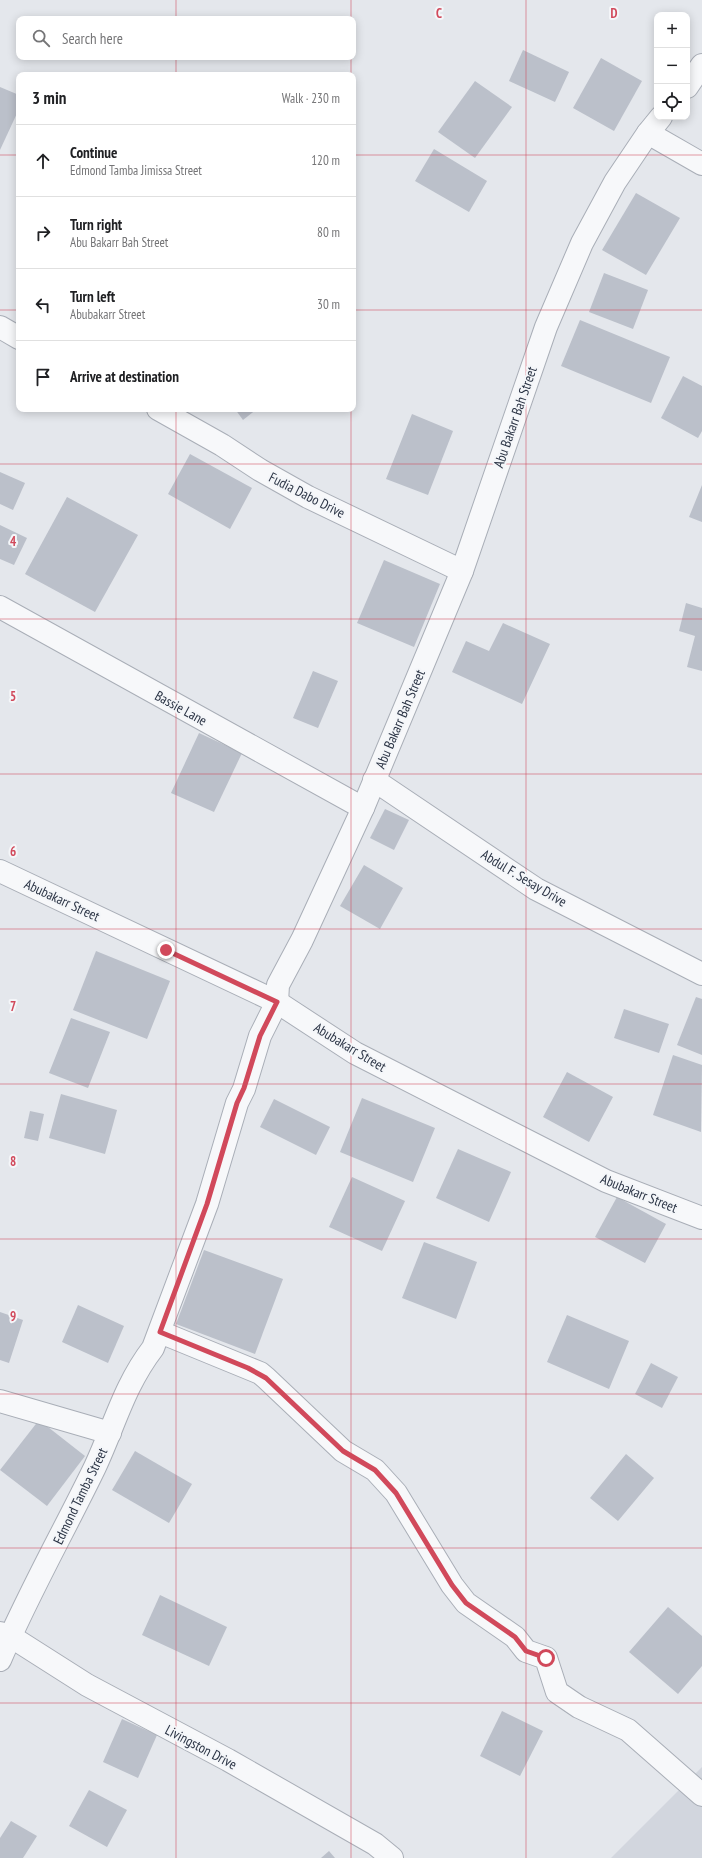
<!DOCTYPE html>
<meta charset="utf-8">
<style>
body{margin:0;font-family:"PT Sans Narrow",sans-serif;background:#f6f6f6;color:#202124}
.controls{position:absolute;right:12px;top:12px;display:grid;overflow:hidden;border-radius:8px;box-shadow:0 2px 10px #0003}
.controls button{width:36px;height:36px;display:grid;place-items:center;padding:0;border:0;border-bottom:1px solid #e0e0e0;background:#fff;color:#202124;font:20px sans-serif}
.stop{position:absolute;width:12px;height:12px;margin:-9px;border:3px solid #d1495b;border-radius:50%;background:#fff}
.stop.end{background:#d1495b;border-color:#fff;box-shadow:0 1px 4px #0008}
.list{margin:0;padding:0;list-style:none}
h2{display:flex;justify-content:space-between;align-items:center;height:52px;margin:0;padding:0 16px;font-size:17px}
h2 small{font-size:13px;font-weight:400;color:#757577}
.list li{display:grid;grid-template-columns:26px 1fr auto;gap:12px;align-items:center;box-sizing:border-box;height:72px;padding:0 16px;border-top:1px solid #e0e0e0}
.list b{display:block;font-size:15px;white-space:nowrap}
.list p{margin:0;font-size:13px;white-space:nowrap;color:#757577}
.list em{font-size:13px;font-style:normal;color:#757577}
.icon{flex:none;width:22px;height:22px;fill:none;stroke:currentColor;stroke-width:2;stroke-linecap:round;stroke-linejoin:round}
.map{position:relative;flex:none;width:702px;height:1858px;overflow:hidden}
.search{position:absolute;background:#fff;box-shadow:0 2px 10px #0003;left:16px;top:16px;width:340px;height:44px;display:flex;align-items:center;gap:10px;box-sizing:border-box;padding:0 14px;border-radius:8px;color:#757577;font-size:15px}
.panel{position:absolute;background:#fff;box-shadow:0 2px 10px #0003;left:16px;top:72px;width:340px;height:340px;border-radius:8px}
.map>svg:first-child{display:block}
</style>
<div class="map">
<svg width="702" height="1858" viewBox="0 0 702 1858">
<rect width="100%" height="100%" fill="#e4e7ec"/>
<!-- built -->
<polygon fill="#d2d6de" points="702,1767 702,1858 611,1858"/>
<!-- building -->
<g fill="#bbc0ca">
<polygon points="523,50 569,72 555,102 509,81"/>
<polygon points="601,58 642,81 614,131 573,108"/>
<polygon points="475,81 512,107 475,158 438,132"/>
<polygon points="0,87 19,95 19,109 0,150"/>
<polygon points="434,149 487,181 469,212 415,181"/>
<polygon points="636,193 680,218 646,275 602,250"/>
<polygon points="604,273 648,290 633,329 589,312"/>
<polygon points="580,320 670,357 651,403 561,366"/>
<polygon points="683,376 702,386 702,431 698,438 661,418"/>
<polygon points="235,409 257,409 243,420"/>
<polygon points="412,414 453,431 428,495 386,479"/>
<polygon points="190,454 252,488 230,529 168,494"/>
<polygon points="0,472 25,483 13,510 0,504"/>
<polygon points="702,485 702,522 689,517"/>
<polygon points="67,497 138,535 95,612 25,574"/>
<polygon points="0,525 27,538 14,565 0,559"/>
<polygon points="384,560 440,584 414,647 357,623"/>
<polygon points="686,603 702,608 702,671 687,667 695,636 679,631"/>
<polygon points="503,623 550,644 522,704 452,672 466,641 489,651"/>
<polygon points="313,671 338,681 318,728 293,718"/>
<polygon points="199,733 242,753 214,812 171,793"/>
<polygon points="385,809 409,820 394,850 370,838"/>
<polygon points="364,865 403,888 380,929 340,906"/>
<polygon points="96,951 170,981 147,1039 73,1010"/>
<polygon points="696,997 702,999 702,1055 677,1045"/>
<polygon points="624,1009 669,1024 659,1053 614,1038"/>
<polygon points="71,1018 110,1032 88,1088 49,1073"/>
<polygon points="673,1055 702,1065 701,1132 653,1115"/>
<polygon points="567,1072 613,1097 589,1142 543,1117"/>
<polygon points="61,1094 117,1110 105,1154 49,1138"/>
<polygon points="362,1098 435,1128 413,1182 340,1152"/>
<polygon points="274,1099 330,1127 316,1155 260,1127"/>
<polygon points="30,1111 44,1114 38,1141 24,1138"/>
<polygon points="458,1149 511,1172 489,1222 436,1198"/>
<polygon points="352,1177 405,1201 382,1251 329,1227"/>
<polygon points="617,1197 666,1224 645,1263 595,1237"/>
<polygon points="424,1242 477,1262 456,1319 402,1298"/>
<polygon points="204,1250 283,1279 255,1354 176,1324"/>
<polygon points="78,1305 124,1326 108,1363 62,1342"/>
<polygon points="0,1312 23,1320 9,1363 0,1360"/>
<polygon points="567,1315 629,1341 609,1389 547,1362"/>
<polygon points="651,1363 678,1377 662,1408 635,1394"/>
<polygon points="39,1420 85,1456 47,1506 0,1470"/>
<polygon points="135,1451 192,1484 169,1523 112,1490"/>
<polygon points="626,1454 654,1478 618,1521 590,1498"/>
<polygon points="160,1595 227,1627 209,1666 142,1635"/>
<polygon points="668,1607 702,1636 702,1666 678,1694 629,1652"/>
<polygon points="502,1711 543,1731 520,1776 480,1756"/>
<polygon points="122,1719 157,1735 138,1778 103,1762"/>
<polygon points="89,1790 127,1810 107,1847 69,1826"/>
<polygon points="11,1821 37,1836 23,1858 0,1858 0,1838"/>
<polygon points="329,1851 335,1858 321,1858"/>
</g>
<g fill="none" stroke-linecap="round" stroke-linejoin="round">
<defs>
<g id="minor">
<polyline points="687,87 702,65"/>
<polyline points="648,133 702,164"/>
<polyline points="0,327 19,338"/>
<polyline points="158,409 222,445 260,470 308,497 462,571"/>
<polyline points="0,607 363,808"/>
<polyline points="374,780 536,889 702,974"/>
<polyline points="0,871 277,1002 355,1053 606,1181 702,1218"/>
<polyline points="160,1332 260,1373 266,1378 343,1451 375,1470 396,1493 452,1585 466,1603 515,1637 526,1651 546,1658 557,1692 579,1707 628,1730 702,1795"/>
<polyline points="0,1401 110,1433"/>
<polyline points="0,1633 10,1636 87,1685 228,1760 375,1844 392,1858"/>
<path d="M0 1660C28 1594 64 1531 95 1467 115 1424 124 1386 153 1348L207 1204 237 1103 244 1089 260 1036 277 1002 278 985 302 940 363 808 462 571 546 327 582 243 615 182 648 133 661 117"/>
</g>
</defs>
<!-- minor casing -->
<use href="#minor" stroke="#a9aeb7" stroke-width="24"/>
<!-- minor -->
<use href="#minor" stroke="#f7f8fa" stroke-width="22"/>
</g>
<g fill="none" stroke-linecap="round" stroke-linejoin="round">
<!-- route -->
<polyline stroke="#d1495b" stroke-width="5" points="166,950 277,1002 260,1036 244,1088 237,1103 207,1204 160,1332 248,1368 266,1378 343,1451 375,1470 396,1493 452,1585 466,1603 515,1637 526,1651 546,1658"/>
</g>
<!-- grid -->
<path fill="none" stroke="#d1495b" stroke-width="1" stroke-opacity="0.55" d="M176 0V19M351 0V19M526 0V1858M176 57V75M351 57V75M0 155H19M353 155H702M0 310H19M353 310H702M176 409V1858M351 409V1858M0 464H702M0 619H702M0 774H702M0 929H702M0 1084H702M0 1239H702M0 1394H702M0 1548H702M0 1703H702"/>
<g text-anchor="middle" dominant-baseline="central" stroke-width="4" stroke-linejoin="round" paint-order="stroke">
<!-- street labels -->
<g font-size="14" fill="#2b3445" stroke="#f4f6f9">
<text transform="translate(515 417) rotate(-71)">Abu Bakarr Bah Street</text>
<text transform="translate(307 495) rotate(27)">Fudia Dabo Drive</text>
<text transform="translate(181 708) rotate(29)">Bassie Lane</text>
<text transform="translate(400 719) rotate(-67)">Abu Bakarr Bah Street</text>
<text transform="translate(524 878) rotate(31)">Abdul F. Sesay Drive</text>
<text transform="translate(62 900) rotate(25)">Abubakarr Street</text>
<text transform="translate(350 1047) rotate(31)">Abubakarr Street</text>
<text transform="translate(639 1193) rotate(22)">Abubakarr Street</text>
<text transform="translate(80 1496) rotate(-64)">Edmond Tamba Street</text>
<text transform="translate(201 1747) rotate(28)">Livingston Drive</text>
</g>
</g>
<g font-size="13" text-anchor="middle" font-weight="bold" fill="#d1495b" stroke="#f4f6f9" stroke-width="4" stroke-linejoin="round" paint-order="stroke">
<text x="439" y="18">C</text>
<text x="614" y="18">D</text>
<text x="13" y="546">4</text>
<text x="13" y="701">5</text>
<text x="13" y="856">6</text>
<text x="13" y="1011">7</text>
<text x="13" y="1166">8</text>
<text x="13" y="1321">9</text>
</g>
</svg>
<div class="controls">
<button>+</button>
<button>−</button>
<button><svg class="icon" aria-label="locate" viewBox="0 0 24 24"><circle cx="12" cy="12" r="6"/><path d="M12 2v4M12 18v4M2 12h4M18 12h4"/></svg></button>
</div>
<div class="stop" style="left:546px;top:1658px"></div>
<div class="stop end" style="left:166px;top:950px"></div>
<div class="search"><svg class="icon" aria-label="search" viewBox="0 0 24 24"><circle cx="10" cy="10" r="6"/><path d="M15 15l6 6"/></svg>Search here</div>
<section class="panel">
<h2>3 min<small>Walk · 230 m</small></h2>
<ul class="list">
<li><svg class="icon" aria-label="ahead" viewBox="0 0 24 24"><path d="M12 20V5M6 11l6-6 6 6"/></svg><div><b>Continue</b><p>Edmond Tamba Jimissa Street</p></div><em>120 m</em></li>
<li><svg class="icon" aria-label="right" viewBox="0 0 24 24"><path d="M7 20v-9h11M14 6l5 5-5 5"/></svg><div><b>Turn right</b><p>Abu Bakarr Bah Street</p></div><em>80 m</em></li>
<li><svg class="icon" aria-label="left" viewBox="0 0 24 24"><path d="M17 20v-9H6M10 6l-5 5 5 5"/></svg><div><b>Turn left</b><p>Abubakarr Street</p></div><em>30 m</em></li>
<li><svg class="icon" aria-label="arrive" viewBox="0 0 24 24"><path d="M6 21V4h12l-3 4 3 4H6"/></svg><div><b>Arrive at destination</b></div></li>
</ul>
</section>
</div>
